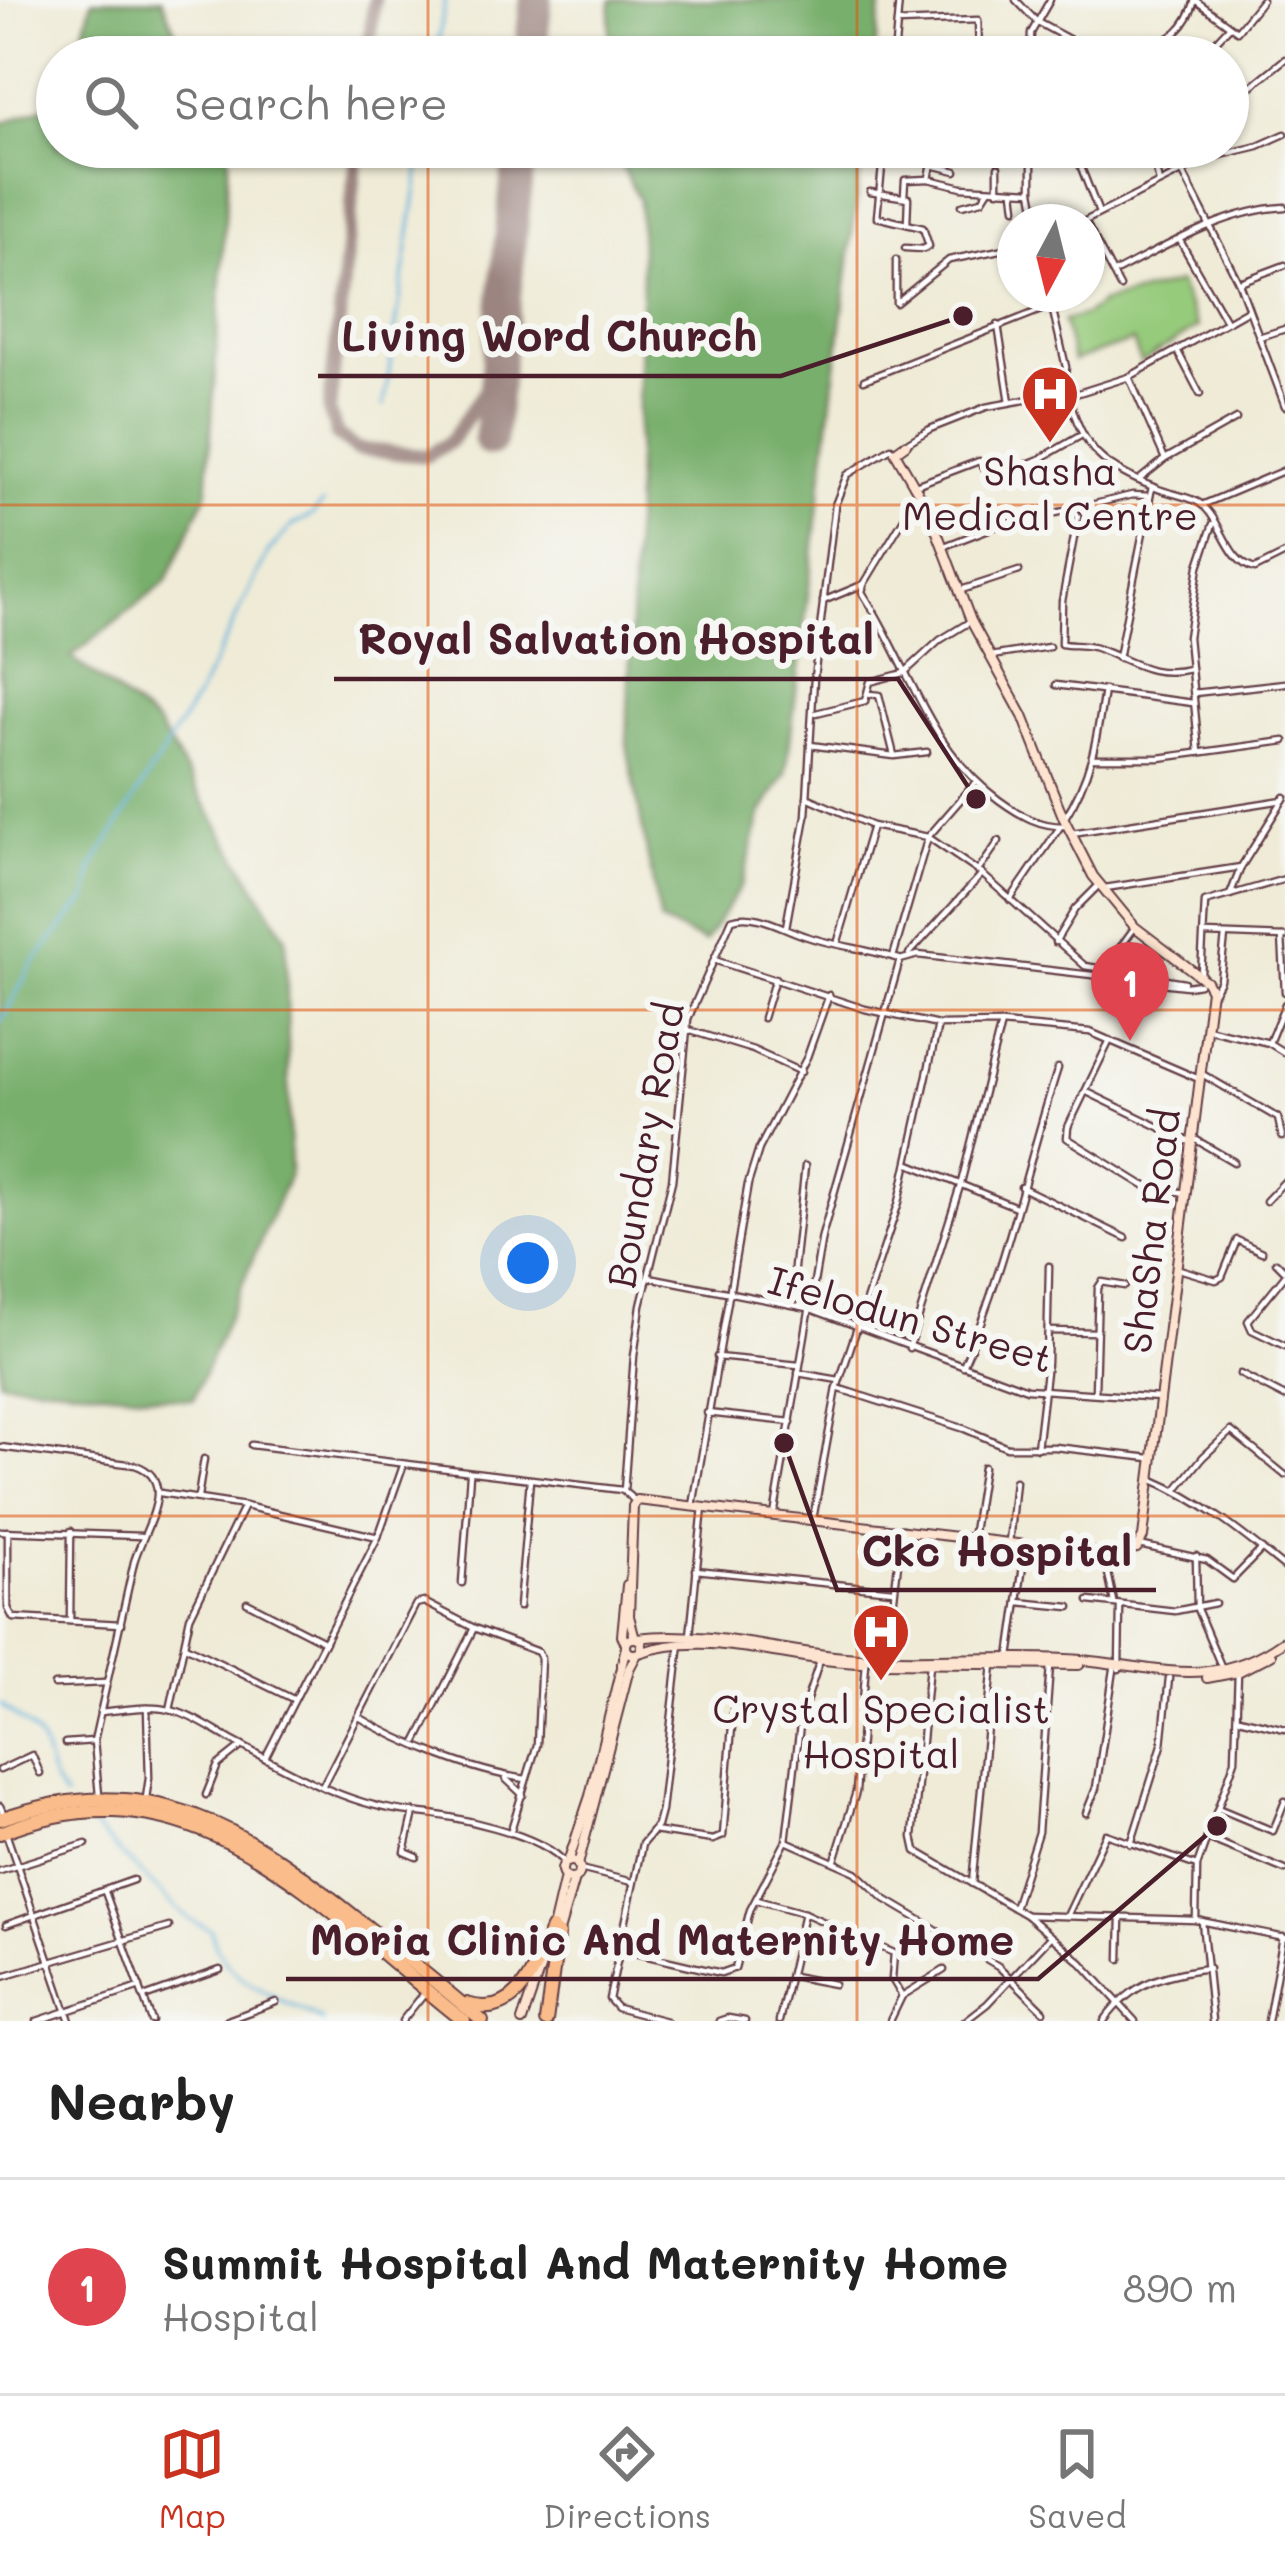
<!DOCTYPE html>
<style>
body{margin:0;font-family:Mali,sans-serif;background:#f6f6f6;color:#222}
.compass{position:absolute;left:997px;top:204px;width:108px;height:108px;border-radius:50%;background:#fff;box-shadow:0 3px 9px #0004;rotate:187deg}
.you{position:absolute;left:528px;top:1263px;width:42px;height:42px;margin:-30px;border:9px solid #fff;border-radius:50%;background:#1a73e8;box-shadow:0 0 0 18px #1a73e833}
.badge{display:grid;place-items:center;width:78px;height:78px;border-radius:50%;background:#c8321e;color:#fff;font-size:39px;font-weight:700}
.pin{position:absolute;translate:-50% -99px;filter:drop-shadow(0 3px 6px #0008)}
.pin::after{content:'';position:absolute;top:63px;width:42px;height:36px;background:inherit;clip-path:polygon(0 0,100% 0,50% 100%)}
.list{margin:0;padding:0;list-style:none}
h2{display:flex;justify-content:space-between;align-items:center;height:156px;margin:0;padding:0 48px;font-size:51px}
h2 small{font-size:39px;font-weight:400;color:#767676}
.list li{display:grid;grid-template-columns:78px 1fr auto;gap:36px;align-items:center;box-sizing:border-box;height:216px;padding:0 48px;border-top:3px solid #e0e0e0}
.list b{display:block;font-size:45px;white-space:nowrap}
.list p{margin:0;font-size:39px;white-space:nowrap;color:#767676}
.list em{font-size:39px;font-style:normal;color:#767676}
.icon{flex:none;width:66px;height:66px;fill:none;stroke:currentColor;stroke-width:2;stroke-linecap:round;stroke-linejoin:round}
.map{position:relative;flex:none;width:1285px;height:2021px;overflow:hidden}
.search{position:absolute;background:#fff;box-shadow:0 3px 9px #0004;left:36px;right:36px;top:36px;height:132px;display:flex;align-items:center;gap:30px;box-sizing:border-box;padding:0 42px;border-radius:66px;color:#767676;font-size:45px}
.sheet{height:372px;background:#fff}
nav{display:flex;justify-content:space-around;align-items:center;box-sizing:border-box;height:168px;border-top:3px solid #e0e0e0;background:#fff;font-size:33px;color:#767676}
nav a{display:grid;justify-items:center;gap:6px}
nav .on{color:#c8321e}
.map>svg:first-child{display:block}
</style>
<div class="map">
<svg width="1285" height="2021" viewBox="0 0 1285 2021">
<rect width="100%" height="100%" fill="#f6f6f2"/>
<filter id="ink" filterUnits="userSpaceOnUse"><feTurbulence type="fractalNoise" baseFrequency=".00833" numOctaves="2"/><feDisplacementMap in="SourceGraphic" scale="24" xChannelSelector="R" yChannelSelector="G"/><feConvolveMatrix kernelMatrix="1 2 1 2 8 2 1 2 1" color-interpolation-filters="sRGB"/></filter>
<filter id="wash" filterUnits="userSpaceOnUse"><feTurbulence type="fractalNoise" baseFrequency=".004" numOctaves="4" result="noise"/><feDisplacementMap in="SourceGraphic" scale="48" xChannelSelector="R" yChannelSelector="G"/><feGaussianBlur stdDeviation="2.7" result="paint"/><feColorMatrix in="noise" values="0 0 0 0 0 0 0 0 0 0 0 0 0 0 0 0 0 1.4 0 .05"/><feComposite in="paint" operator="in"/></filter>
<g filter="url(#wash)">
<rect width="100%" height="100%" fill="#efebd7"/>
<!-- green -->
<polygon fill="#96cb7c" stroke="#707554" stroke-width="3" points="1178,283 1198,327 1141,363 1133,341 1073,361 1063,321 1085,315 1101,303"/>
<!-- forest -->
<g fill="#78af6c" stroke="#61674c" stroke-width="3">
<polygon points="92,0 162,0 186,57 77,57"/>
<polygon points="611,0 882,0 874,57 608,57"/>
<polygon points="57,102 57,147 224,147 229,158 207,493 166,582 71,657 157,724 286,938 290,1172 193,1400 0,1381 0,124"/>
<polygon points="612,147 863,147 786,773 762,812 742,884 705,942 660,922 627,745 642,281 639,200"/>
</g>
<g fill="none" stroke-linecap="round" stroke-linejoin="round">
<!-- stream -->
<g stroke="#63b3dd" stroke-width="3">
<polyline points="436,57 445,0"/>
<polyline points="384,405 423,147"/>
<polyline points="0,1023 33,963 87,898 93,866 199,693 269,551 293,525 312,515 323,503"/>
<path d="M0 1704C14 1716 34 1727 42 1745 50 1766 49 1781 65 1798"/>
<path d="M84 1818 187 1918 211 1930C220 1982 281 1997 323 2021"/>
</g>
<!-- taxiway -->
<g stroke="#9c8581" stroke-width="14">
<polyline points="368,57 374,0"/>
<polyline points="358,147 329,411 337,435 356,449 426,456 450,442 495,376"/>
</g>
<!-- runway -->
<g stroke="#9c8581" stroke-width="33">
<polyline points="530,57 536,0"/>
<polyline points="490,440 520,147"/>
</g>
</g>
</g>
<g filter="url(#ink)">
<g fill="none" stroke-linecap="round" stroke-linejoin="round">
<defs>
<g id="street">
<polyline points="1016,0 1037,22 1074,42 1078,57"/>
<polyline points="1195,0 1237,31 1262,0"/>
<polyline points="897,23 978,20 979,57"/>
<polyline points="894,57 899,0"/>
<polyline points="1030,57 1031,33 1050,0"/>
<path d="M1134 57C1164 40 1185 36 1195 0"/>
<polyline points="1201,57 1228,28"/>
<polyline points="1228,105 1285,59"/>
<polyline points="884,147 877,217 923,228 929,246 923,249 905,248"/>
<polyline points="935,147 929,179 962,187 1032,191"/>
<polyline points="1032,147 1032,191 1038,222"/>
<polyline points="1073,147 1099,213"/>
<polyline points="1150,147 1159,182"/>
<polyline points="932,165 956,171"/>
<polyline points="998,167 998,190"/>
<polyline points="1182,171 1239,283 1285,406"/>
<polyline points="1014,191 1016,208"/>
<polyline points="870,192 908,198 907,224"/>
<polyline points="904,196 905,180 929,179"/>
<polyline points="962,205 982,200 989,189"/>
<polyline points="1083,222 1209,158 1258,146 1285,134"/>
<polyline points="1087,225 1120,287"/>
<polyline points="1179,239 1226,321"/>
<polyline points="896,260 896,303 949,260 1015,247"/>
<path d="M1114 273C1166 246 1225 210 1285 207"/>
<polyline points="1240,282 1285,265"/>
<polyline points="1049,294 1066,367 1063,393"/>
<polyline points="998,325 1010,402"/>
<polyline points="1259,337 1285,329"/>
<polyline points="1178,352 1200,394"/>
<polyline points="1129,377 1165,459"/>
<polyline points="864,380 1051,306"/>
<path d="M1069 396C1082 450 1104 468 1156 488 1169 494 1190 496 1201 504 1223 521 1226 561 1255 569L1285 554"/>
<polyline points="907,443 930,429 986,407 1063,393 1069,396 1129,377 1248,310"/>
<polyline points="1140,479 1165,459 1236,419"/>
<polyline points="913,486 979,461 991,478 1040,459 1080,436"/>
<polyline points="1202,505 1285,470"/>
<polyline points="1074,509 1132,495 1150,496"/>
<path d="M942 547 999 525 1074 509 1078 516 1062 601 1061 644C1073 646 1088 644 1099 649 1133 662 1152 678 1190 669"/>
<path d="M864 584 862 592C909 663 927 748 999 800 1021 816 1040 827 1067 826"/>
<polyline points="961,590 1019,571"/>
<polyline points="823,601 864,584 918,495"/>
<polyline points="991,656 1049,647"/>
<polyline points="1118,658 1152,487"/>
<polyline points="1056,685 1193,703"/>
<polyline points="1194,693 1285,683"/>
<polyline points="868,694 879,695 894,755"/>
<polyline points="816,713 865,701 870,682 904,673 940,640 971,621"/>
<polyline points="810,745 894,756 927,752"/>
<polyline points="1199,752 1188,637 1199,566 1213,524"/>
<polyline points="1094,758 1159,758 1285,741"/>
<polyline points="807,797 872,826 928,837 982,874 1085,966 1184,982"/>
<path d="M1064 819C1091 778 1097 739 1104 690"/>
<polyline points="1072,833 1283,800"/>
<polyline points="978,871 999,841"/>
<polyline points="1105,888 1241,867"/>
<polyline points="1230,895 1241,867 1285,797"/>
<polyline points="1010,900 1060,827"/>
<polyline points="786,927 806,816 814,678 835,505 847,475 891,448 895,452"/>
<polyline points="1205,934 1285,937"/>
<polyline points="1282,937 1285,992"/>
<polyline points="838,941 872,826"/>
<polyline points="1055,942 1075,909 1099,885"/>
<polyline points="909,954 982,874"/>
<polyline points="893,957 928,837 975,783"/>
<polyline points="714,960 865,1009 938,1025 1001,1024 1090,1032 1199,1079"/>
<polyline points="1103,971 1135,927"/>
<polyline points="1201,974 1205,902 1285,879"/>
<polyline points="1213,993 1220,980 1225,936"/>
<polyline points="763,1018 775,978"/>
<polyline points="1206,1028 1269,1043 1285,1053"/>
<polyline points="688,1030 753,1050 801,1072"/>
<polyline points="1110,1040 1068,1127 1067,1138 1143,1185 1185,1193"/>
<polyline points="1269,1043 1285,1004"/>
<polyline points="1202,1074 1278,1118 1282,1137"/>
<polyline points="1087,1092 1190,1142"/>
<polyline points="1193,1138 1234,1162"/>
<polyline points="910,1164 1016,1207"/>
<polyline points="1021,1187 1126,1238"/>
<polyline points="1266,1201 1285,1181"/>
<polyline points="1276,1262 1285,1271"/>
<polyline points="1179,1269 1216,1280 1222,1277 1237,1240 1262,1252"/>
<polyline points="1285,1275 1248,1321 1252,1330 1285,1346"/>
<polyline points="649,1277 808,1308 1027,1389 1160,1398"/>
<polyline points="790,1304 805,1166"/>
<polyline points="1049,1331 1096,1332"/>
<polyline points="909,1348 961,1183 1001,1024"/>
<polyline points="717,1357 799,1365"/>
<path d="M963 1366C1006 1270 1026 1167 1058 1068"/>
<polyline points="798,1373 839,1380"/>
<polyline points="1240,1374 1285,1397"/>
<polyline points="837,1388 965,1429 1007,1447 1055,1447 1150,1458"/>
<polyline points="1095,1392 1098,1288 1102,1282 1125,1286"/>
<polyline points="707,1413 791,1422"/>
<polyline points="251,1445 622,1490 634,1500"/>
<path d="M0 1447 135 1465C181 1480 142 1532 134 1562L94 1741 99 1795"/>
<polyline points="1037,1448 1047,1363 1049,1266"/>
<path d="M1151 1479C1201 1500 1243 1534 1285 1568"/>
<polyline points="1177,1489 1203,1457 1231,1431 1285,1475"/>
<path d="M624 1491 634 1356 641 1305 672 1181 688 1019 732 919C755 911 783 929 805 936 835 946 868 949 899 959"/>
<polyline points="160,1493 245,1506 378,1537"/>
<polyline points="198,1497 204,1459"/>
<polyline points="693,1506 748,1184 759,1149 807,1057 829,995"/>
<polyline points="774,1516 822,1236 900,960 918,955 1187,986 1199,984"/>
<polyline points="813,1519 837,1388 899,1202 938,1025"/>
<polyline points="0,1531 141,1536"/>
<polyline points="8,1531 8,1608 13,1618 121,1624"/>
<polyline points="972,1538 983,1467"/>
<polyline points="1009,1543 1015,1481"/>
<polyline points="1139,1545 1207,1560 1233,1579 1262,1549"/>
<polyline points="1104,1554 1114,1602"/>
<polyline points="1196,1556 1197,1609 1221,1666"/>
<polyline points="696,1570 893,1590"/>
<polyline points="462,1583 470,1474"/>
<polyline points="1089,1601 1175,1611 1215,1603"/>
<polyline points="247,1602 325,1642"/>
<polyline points="1018,1602 1070,1607"/>
<polyline points="519,1607 530,1480"/>
<polyline points="70,1621 71,1531"/>
<polyline points="690,1636 703,1507"/>
<polyline points="185,1646 293,1699"/>
<polyline points="1010,1657 1026,1545"/>
<polyline points="887,1658 902,1529"/>
<polyline points="929,1665 913,1837 916,1851 1026,1915 1082,1963 1135,2021"/>
<polyline points="1119,1669 1120,1607"/>
<polyline points="54,1685 106,1683"/>
<polyline points="170,1710 190,1617 243,1508"/>
<path d="M100 1712C124 1710 150 1704 174 1711 193 1716 213 1730 231 1740 288 1770 346 1806 411 1812 449 1815 543 1833 566 1864"/>
<path d="M359 1717C404 1744 474 1772 526 1779"/>
<polyline points="1239,1718 1285,1729"/>
<polyline points="417,1741 474,1628"/>
<polyline points="65,1743 94,1741"/>
<polyline points="265,1758 378,1537 403,1466"/>
<polyline points="0,1770 32,1755 40,1773"/>
<polyline points="506,1779 523,1795"/>
<polyline points="323,1785 416,1604 424,1602 474,1628 538,1652 541,1658 537,1745 510,1833"/>
<polyline points="206,1795 218,1765 242,1746"/>
<polyline points="146,1798 149,1778 147,1708"/>
<polyline points="0,1806 5,1817"/>
<polyline points="1220,1809 1273,1831 1285,1801"/>
<polyline points="414,1812 405,1852 417,1857"/>
<polyline points="1086,1813 1096,1788 1115,1663"/>
<polyline points="653,1831 713,1840 723,1836 734,1702"/>
<polyline points="7,1836 70,2021"/>
<polyline points="1207,1838 1285,1870"/>
<polyline points="786,1841 856,1872 885,1899 998,1966 1044,2011"/>
<polyline points="1131,1844 1162,1745 1169,1678"/>
<polyline points="835,1860 856,1792 866,1663"/>
<polyline points="580,1869 632,1882"/>
<polyline points="0,1871 86,1844"/>
<polyline points="972,1884 993,1664"/>
<polyline points="105,1892 152,2021"/>
<polyline points="756,1900 804,1913 894,1953 892,1979 902,1996 890,2021"/>
<polyline points="1014,1908 1038,1832 1050,1666"/>
<polyline points="1068,1914 1106,1834 1197,1866"/>
<polyline points="1026,1915 1196,1920 1285,1938"/>
<polyline points="1196,1920 1197,1866 1235,1760 1238,1672"/>
<polyline points="1202,1921 1212,2021"/>
<polyline points="6,1925 133,1880"/>
<polyline points="618,1949 721,1973 735,1968 750,1910 786,1841 801,1717 820,1660"/>
<polyline points="1120,1959 1121,1917"/>
<polyline points="3,1976 169,1927"/>
<polyline points="792,1976 834,1984"/>
<polyline points="902,1996 944,1970"/>
<polyline points="144,1997 220,1970"/>
<polyline points="37,2021 140,1987"/>
<polyline points="225,2021 276,2002"/>
<polyline points="402,2021 426,1991"/>
<polyline points="666,2021 617,2008 609,1999 642,1844 657,1826 661,1811 680,1643"/>
<polyline points="719,2021 728,2018 745,2021"/>
<polyline points="779,2021 804,1913"/>
<polyline points="965,2021 987,2004 1050,1937"/>
<path d="M1104 2021C1132 1982 1163 1974 1209 1968"/>
<polyline points="1268,2021 1283,1937"/>
</g>
<g id="secondary">
<circle cx="634" cy="1646" r="8"/>
<polyline points="635,1638 629,1616 633,1506 637,1500 1104,1554 1137,1548 1143,1537 1211,990 1206,981 1135,927 1093,876 1064,819 1023,716 971,621 929,511 895,452 906,444"/>
<path d="M636 1638C707 1629 775 1651 845 1657 918 1663 992 1655 1065 1659 1149 1662 1208 1696 1285 1640"/>
<polyline points="626,1644 622,1635 627,1585"/>
<path d="M639 1653C713 1628 788 1662 863 1663"/>
<polyline points="878,1663 1079,1665"/>
<polyline points="1207,1678 1238,1672 1271,1655"/>
<circle cx="571" cy="1870" r="9"/>
<polyline points="568,1862 590,1796 626,1647"/>
<polyline points="578,1865 629,1669 637,1654"/>
<polyline points="553,1928 565,1877"/>
<polyline points="558,1935 574,1879"/>
<polyline points="522,2021 543,1960"/>
</g>
<g id="highway">
<path d="M0 1819C152 1765 247 1830 361 1922 401 1954 443 1987 482 2021"/>
<path d="M0 1833C197 1752 324 1912 464 2021"/>
<path d="M467 2004C519 2021 535 1966 552 1929"/>
<polyline points="546,2021 558,1934"/>
</g>
</defs>
<!-- street casing -->
<use href="#street" stroke="#633e45" stroke-width="9"/>
<!-- secondary casing -->
<use href="#secondary" stroke="#633e45" stroke-width="12"/>
<!-- highway casing -->
<use href="#highway" stroke="#633e45" stroke-width="16"/>
<!-- street -->
<use href="#street" stroke="#fff" stroke-width="4.5"/>
<!-- secondary -->
<use href="#secondary" stroke="#fde4d0" stroke-width="8"/>
<!-- highway -->
<use href="#highway" stroke="#f9bc8a" stroke-width="12"/>
</g>
</g>
<!-- grid -->
<path fill="none" stroke="#e0560e" stroke-width="3" stroke-opacity="0.55" d="M428 0V57M857 0V57M428 147V2021M857 147V2021M0 505H1285M0 1010H1285M0 1516H1285"/>
<!-- icons -->
<defs>
<symbol id="hospital-pin" viewBox="-11 -11 22 30"><path d="M0 17L-7.5 6A9.5 9.5 0 1 1 7.5 6Z" fill="#c8321e" stroke="#f6f6f2"/><path d="M-5-5h3v3.5h4V-5h3V5h-3V1.5h-4V5h-3Z" fill="#fff"/></symbol>
</defs>
<g fill-rule="evenodd">
<use href="#hospital-pin" x="1017" y="361" width="66" height="90"/>
<use href="#hospital-pin" x="848" y="1599" width="66" height="90"/>
</g>
<g text-anchor="middle" dominant-baseline="central" stroke-width="12" stroke-linejoin="round" paint-order="stroke">
<!-- poi labels -->
<g font-size="39" fill="#4a1f2b" stroke="#f6f6f2">
<text x="1050" y="469">Shasha<tspan x="1050" dy="45">Medical Centre</tspan></text>
<text x="881" y="1707">Crystal Specialist<tspan x="881" dy="45">Hospital</tspan></text>
</g>
<!-- street labels -->
<g font-size="39" fill="#4a1f2b" stroke="#f6f6f2">
<text transform="translate(644 1145) rotate(-80)">Boundary Road</text>
<text transform="translate(1150 1231) rotate(-83)">ShaSha Road</text>
<text transform="translate(911 1318) rotate(16)">Ifelodun Street</text>
</g>
</g>
<!-- callouts -->
<path fill="none" stroke="#4a1f2b" stroke-width="4.5" d="M963 316L781 376H318M976 799L898 679H334M784 1443L837 1590H1156M1217 1826L1038 1979H286"/>
<g fill="#4a1f2b" stroke="#f6f6f2" stroke-width="4.5">
<circle cx="963" cy="316" r="12"/>
<circle cx="976" cy="799" r="12"/>
<circle cx="784" cy="1443" r="12"/>
<circle cx="1217" cy="1826" r="12"/>
</g>
<g font-size="42" text-anchor="middle" font-weight="bold" fill="#4a1f2b" stroke="#f6f6f2" stroke-width="12" stroke-linejoin="round" paint-order="stroke">
<text x="549" y="351">Living Word Church</text>
<text x="616" y="654">Royal Salvation Hospital</text>
<text x="997" y="1566">Ckc Hospital</text>
<text x="662" y="1955">Moria Clinic And Maternity Home</text>
</g>
</svg>
<svg class="compass" viewBox="-18 -18 36 36"><path d="M0-13l5 13h-10z" fill="#e53935"/><path d="M0 13l5-13h-10z" fill="#767676"/></svg>
<div class="you"></div>
<div class="pin badge" style="left:1130px;top:1041px;background:#e0444e">1</div>
<div class="search"><svg class="icon" aria-label="search" viewBox="0 0 24 24"><circle cx="10" cy="10" r="6"/><path d="M15 15l6 6"/></svg>Search here</div>
</div>
<section class="sheet">
<h2>Nearby<small></small></h2>
<ul class="list">
<li><span class="badge" style="background:#e0444e">1</span><div><b>Summit Hospital And Maternity Home</b><p>Hospital</p></div><em>890 m</em></li>
</ul>
</section>
<nav>
<a class="on"><svg class="icon" aria-label="map" viewBox="0 0 24 24"><path d="M3 6l6-2 6 2 6-2v14l-6 2-6-2-6 2zM9 4v14M15 6v14"/></svg>Map</a>
<a><svg class="icon" aria-label="directions" viewBox="0 0 24 24"><path d="M12 3l9 9-9 9-9-9zM9 14v-3h6M13 9l2 2-2 2"/></svg>Directions</a>
<a><svg class="icon" aria-label="saved" viewBox="0 0 24 24"><path d="M7 4h10v16l-5-4-5 4z"/></svg>Saved</a>
</nav>
